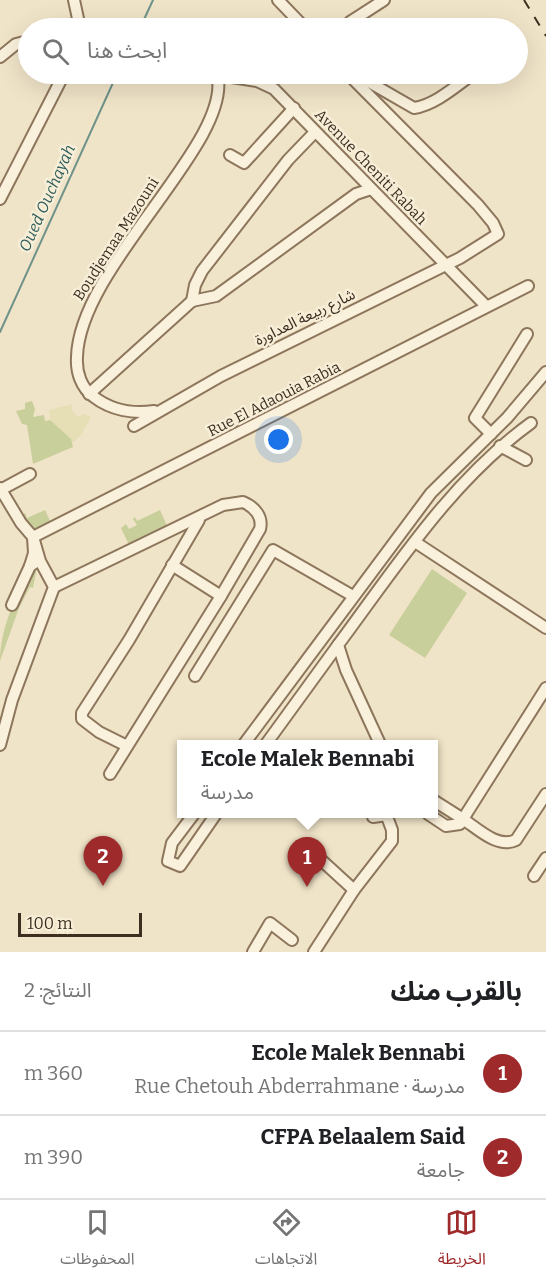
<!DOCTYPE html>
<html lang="ar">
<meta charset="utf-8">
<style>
body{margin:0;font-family:Bitter,"Noto Sans Arabic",serif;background:#f6f6f6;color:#202124;direction:rtl}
.scale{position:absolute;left:18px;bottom:15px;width:124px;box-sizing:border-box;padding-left:6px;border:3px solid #3d2e20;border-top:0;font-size:16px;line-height:21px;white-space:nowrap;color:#3d2e20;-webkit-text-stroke:4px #f7eed8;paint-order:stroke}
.you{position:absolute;left:279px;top:440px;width:21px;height:21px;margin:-15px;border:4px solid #fff;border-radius:50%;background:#1a73e8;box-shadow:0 0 0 9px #1a73e833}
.badge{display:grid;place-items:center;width:39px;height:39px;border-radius:50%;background:#9e2a2b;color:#fff;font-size:20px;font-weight:700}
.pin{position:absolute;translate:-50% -50px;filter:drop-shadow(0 2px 3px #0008)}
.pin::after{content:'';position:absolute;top:32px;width:21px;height:18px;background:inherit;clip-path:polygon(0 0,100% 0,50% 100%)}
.popup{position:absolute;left:177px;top:740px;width:261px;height:78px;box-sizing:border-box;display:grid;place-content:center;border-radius:0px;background:#fff;filter:drop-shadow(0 2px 4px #0005);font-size:20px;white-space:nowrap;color:#757577}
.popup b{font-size:22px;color:#202124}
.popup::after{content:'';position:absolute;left:50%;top:100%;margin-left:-12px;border:12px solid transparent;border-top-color:#fff}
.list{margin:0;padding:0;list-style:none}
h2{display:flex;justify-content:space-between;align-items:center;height:78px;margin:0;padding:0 24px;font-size:26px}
h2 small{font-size:20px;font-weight:400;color:#757577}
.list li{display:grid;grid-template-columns:39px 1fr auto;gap:18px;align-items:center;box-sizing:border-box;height:84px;padding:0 24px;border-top:2px solid #e0e0e0}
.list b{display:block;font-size:22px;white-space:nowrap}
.list p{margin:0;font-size:20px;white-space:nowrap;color:#757577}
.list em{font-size:20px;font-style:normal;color:#757577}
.icon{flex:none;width:33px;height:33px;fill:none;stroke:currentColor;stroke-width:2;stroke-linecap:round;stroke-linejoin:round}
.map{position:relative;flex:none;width:546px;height:952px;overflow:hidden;direction:ltr}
.search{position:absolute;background:#fff;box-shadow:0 6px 24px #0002;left:18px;right:18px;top:18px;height:66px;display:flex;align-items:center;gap:15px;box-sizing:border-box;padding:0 21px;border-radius:33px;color:#757577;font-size:22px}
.sheet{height:246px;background:#fff}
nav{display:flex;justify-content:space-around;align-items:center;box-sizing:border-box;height:84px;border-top:2px solid #e0e0e0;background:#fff;font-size:16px;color:#757577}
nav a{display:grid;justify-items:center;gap:3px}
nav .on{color:#9e2a2b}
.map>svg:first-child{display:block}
</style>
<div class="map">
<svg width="546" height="952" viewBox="0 0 546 952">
<rect width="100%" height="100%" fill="#f0e4c8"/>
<!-- farmland -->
<polygon fill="#e6deb5" points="72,404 72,410 78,417 84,414 91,417 81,435 72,443 71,439 50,420 49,410"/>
<!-- green -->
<g fill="#c9cf9b">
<polygon points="32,401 35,409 33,417 44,415 45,421 50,420 71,439 73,447 33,464 27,425 22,424 16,411 25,409 25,403"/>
<polygon points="45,510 52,525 37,532 31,529 22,515 25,513 27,518"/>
<polygon points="160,510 167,526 129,545 121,528 126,524 129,529 137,525 133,519 135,517 137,521"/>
<path d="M30 567H37L33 588 30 587 19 608 0 661C0 629 16 596 30 567Z"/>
<polygon points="432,569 467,593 425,658 389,635"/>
</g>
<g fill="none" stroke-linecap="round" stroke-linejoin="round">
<!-- stream -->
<g stroke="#6f938a" stroke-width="2">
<polyline points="140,28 153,0"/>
<polyline points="0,332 117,74"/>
</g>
<defs>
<g id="minor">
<polyline points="74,0 80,28"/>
<polyline points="278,0 305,28"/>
<polyline points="352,28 348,24 350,22 384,0"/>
<polyline points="0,57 16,44 28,41"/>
<path d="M355 74 414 108C435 105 456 86 473 74"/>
<polyline points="219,75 257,81 274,89 486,306"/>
<polyline points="230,155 244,163 294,108"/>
<polyline points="0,199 64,74"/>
<polyline points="192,301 216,296 356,194 371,189"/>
<polyline points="192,301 195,285 202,271 288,160 315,132"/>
<polyline points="89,394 192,301"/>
<path d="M154 411C133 414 111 410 94 397 81 388 76 372 77 357 79 266 235 141 217 74"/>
<polyline points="134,426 221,376 460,258 498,234 493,223 478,205 348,74"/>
<polyline points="491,434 475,418 527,334"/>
<polyline points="500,446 526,460"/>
<polyline points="0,488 21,523 33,537 40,561 54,587 12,700 0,745"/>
<polyline points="2,489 30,474"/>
<polyline points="415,542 546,628"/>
<polyline points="30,566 34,553 33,537 528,286"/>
<path d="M54 587 223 505 243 502C255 507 263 517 260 529L221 596"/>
<polyline points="12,605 30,566 36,562"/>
<polyline points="195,676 273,550 353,596"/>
<polyline points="244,744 431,493 507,418 546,372"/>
<polyline points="266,744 338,645"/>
<path d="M380 744 346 670 338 645C396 567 451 481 531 423"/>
<polyline points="127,746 99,732 82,719 82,713 129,640 199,520"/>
<polyline points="110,774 221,596 172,565"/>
<polyline points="433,800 463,819 546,688"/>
<polyline points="194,814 172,843 168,861 180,866 216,814"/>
<path d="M428 814 446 826 460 824 463 819C478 829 498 849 516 840L546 794"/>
<polyline points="373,817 387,815"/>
<polyline points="307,847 354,890"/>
<polyline points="534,876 546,858"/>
<polyline points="253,952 270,923 292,940"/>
<polyline points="314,952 354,890 392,841 392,830 386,814"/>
</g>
</defs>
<!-- minor casing -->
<use href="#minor" stroke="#8d765c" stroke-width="14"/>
<!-- minor -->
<use href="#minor" stroke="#faf1dc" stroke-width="10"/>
<!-- rail -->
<polyline stroke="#3d2e20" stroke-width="2" stroke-dasharray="10 10" stroke-linecap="butt" points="524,0 546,36"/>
</g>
<g text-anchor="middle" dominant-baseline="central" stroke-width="5" stroke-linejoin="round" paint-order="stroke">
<!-- street labels -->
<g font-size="15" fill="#3d2e20" stroke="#f7eed8">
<text transform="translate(371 167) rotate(46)">Avenue Cheniti Rabah</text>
<text transform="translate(116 239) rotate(-57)">Boudjemaa Mazouni</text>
<text transform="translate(305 317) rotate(-26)">شارع ربيعة العداورة</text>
<text transform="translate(274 399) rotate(-27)">Rue El Adaouia Rabia</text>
</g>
<!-- water labels -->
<g font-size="16" font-style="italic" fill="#2f5d5a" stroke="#f7eed8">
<text transform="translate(47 198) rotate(-66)">Oued Ouchayah</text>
</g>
</g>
</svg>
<div class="scale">100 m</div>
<div class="you"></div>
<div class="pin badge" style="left:307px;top:887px">1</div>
<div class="popup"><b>Ecole Malek Bennabi</b>مدرسة</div>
<div class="pin badge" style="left:103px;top:886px">2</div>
<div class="search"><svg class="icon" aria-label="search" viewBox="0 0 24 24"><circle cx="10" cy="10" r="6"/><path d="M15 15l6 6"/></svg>ابحث هنا</div>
</div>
<section class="sheet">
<h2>بالقرب منك<small>النتائج: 2</small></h2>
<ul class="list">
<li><span class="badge">1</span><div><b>Ecole Malek Bennabi</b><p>مدرسة · Rue Chetouh Abderrahmane</p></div><em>360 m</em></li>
<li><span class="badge">2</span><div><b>CFPA Belaalem Said</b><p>جامعة</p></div><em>390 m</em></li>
</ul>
</section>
<nav>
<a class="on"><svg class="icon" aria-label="map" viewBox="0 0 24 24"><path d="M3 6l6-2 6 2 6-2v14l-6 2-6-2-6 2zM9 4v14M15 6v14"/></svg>الخريطة</a>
<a><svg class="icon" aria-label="directions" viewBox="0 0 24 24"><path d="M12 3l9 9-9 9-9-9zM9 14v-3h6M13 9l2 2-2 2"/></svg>الاتجاهات</a>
<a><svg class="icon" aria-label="saved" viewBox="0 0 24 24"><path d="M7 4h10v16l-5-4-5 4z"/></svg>المحفوظات</a>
</nav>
